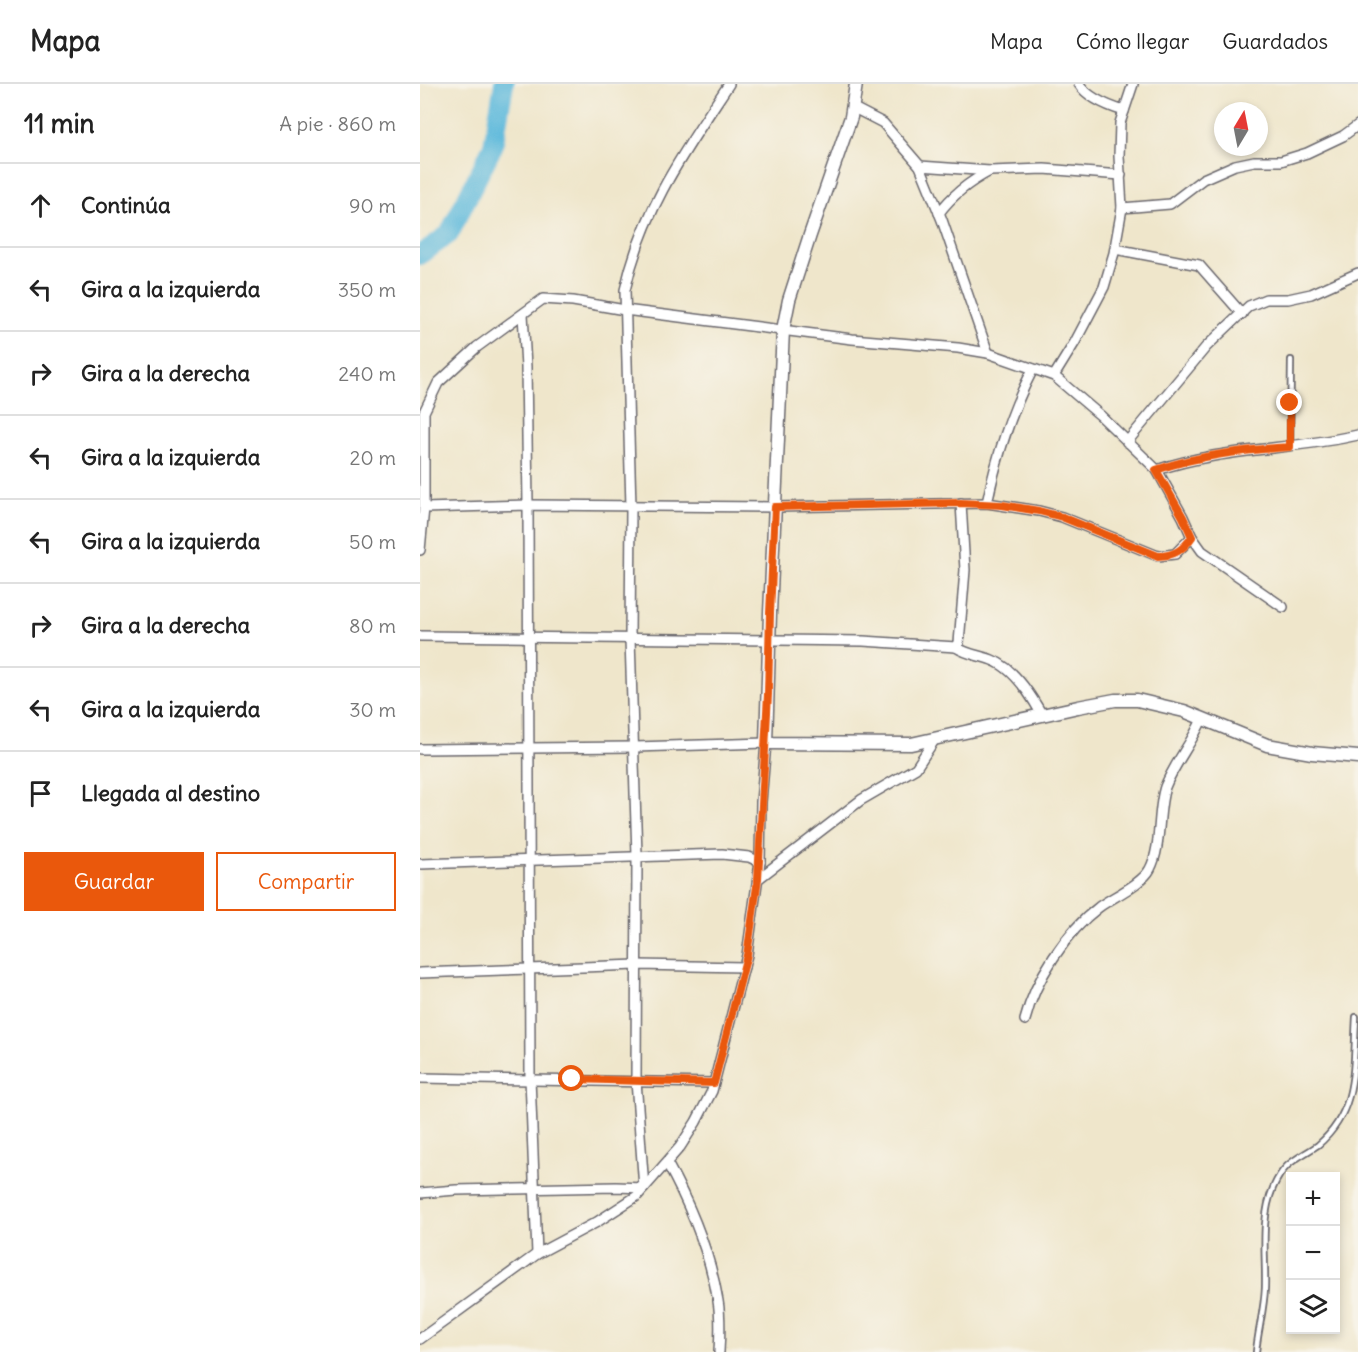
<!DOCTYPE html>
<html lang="es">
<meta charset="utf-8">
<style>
body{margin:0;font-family:Delius,sans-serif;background:#f6f6f6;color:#222}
.controls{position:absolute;right:18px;bottom:18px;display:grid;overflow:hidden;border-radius:0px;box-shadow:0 3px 9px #0003}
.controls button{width:54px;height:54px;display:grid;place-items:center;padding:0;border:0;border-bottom:2px solid #e0e0e0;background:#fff;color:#222;font:30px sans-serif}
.compass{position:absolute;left:794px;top:18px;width:54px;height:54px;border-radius:50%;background:#fff;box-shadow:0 3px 9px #0003;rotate:10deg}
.stop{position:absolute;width:18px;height:18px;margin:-14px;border:4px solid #ea580c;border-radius:50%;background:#fff}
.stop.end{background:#ea580c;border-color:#fff;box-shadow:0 2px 6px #0008}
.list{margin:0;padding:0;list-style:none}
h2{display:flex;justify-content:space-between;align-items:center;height:78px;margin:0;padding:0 24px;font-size:26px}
h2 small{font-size:20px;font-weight:400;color:#767676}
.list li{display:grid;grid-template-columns:39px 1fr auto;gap:18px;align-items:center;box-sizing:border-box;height:84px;padding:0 24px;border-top:2px solid #e0e0e0}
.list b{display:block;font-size:22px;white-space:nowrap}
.list em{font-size:20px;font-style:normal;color:#767676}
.actions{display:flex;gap:12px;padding:18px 24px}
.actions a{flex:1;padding:14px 0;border:2px solid #ea580c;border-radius:0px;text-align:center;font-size:21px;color:#ea580c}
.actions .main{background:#ea580c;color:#fff}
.icon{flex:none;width:33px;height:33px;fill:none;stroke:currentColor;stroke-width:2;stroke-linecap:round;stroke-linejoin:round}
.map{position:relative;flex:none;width:938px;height:1268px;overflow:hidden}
header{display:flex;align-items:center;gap:36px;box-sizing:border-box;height:84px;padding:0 30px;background:#fff;border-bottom:2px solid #e0e0e0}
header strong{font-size:28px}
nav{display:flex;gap:33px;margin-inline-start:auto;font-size:21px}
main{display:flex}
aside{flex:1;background:#fff}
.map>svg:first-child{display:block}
</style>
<header>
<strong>Mapa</strong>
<nav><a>Mapa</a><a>Cómo llegar</a><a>Guardados</a></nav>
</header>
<main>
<aside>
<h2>11 min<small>A pie · 860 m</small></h2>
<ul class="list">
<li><svg class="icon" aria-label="ahead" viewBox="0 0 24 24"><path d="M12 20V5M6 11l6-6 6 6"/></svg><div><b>Continúa</b></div><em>90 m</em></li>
<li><svg class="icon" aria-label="left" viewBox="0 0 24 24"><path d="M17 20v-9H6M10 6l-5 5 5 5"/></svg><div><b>Gira a la izquierda</b></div><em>350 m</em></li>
<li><svg class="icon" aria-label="right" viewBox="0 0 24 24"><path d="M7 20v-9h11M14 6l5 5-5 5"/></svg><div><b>Gira a la derecha</b></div><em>240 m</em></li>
<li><svg class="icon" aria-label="left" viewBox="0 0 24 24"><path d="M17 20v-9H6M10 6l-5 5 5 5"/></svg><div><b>Gira a la izquierda</b></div><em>20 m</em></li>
<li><svg class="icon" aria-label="left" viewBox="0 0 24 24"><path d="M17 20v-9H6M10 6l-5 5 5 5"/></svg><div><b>Gira a la izquierda</b></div><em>50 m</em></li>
<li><svg class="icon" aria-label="right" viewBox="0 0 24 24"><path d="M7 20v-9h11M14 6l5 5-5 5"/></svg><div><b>Gira a la derecha</b></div><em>80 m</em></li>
<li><svg class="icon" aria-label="left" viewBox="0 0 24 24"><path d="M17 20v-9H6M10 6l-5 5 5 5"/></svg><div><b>Gira a la izquierda</b></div><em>30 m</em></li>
<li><svg class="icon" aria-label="arrive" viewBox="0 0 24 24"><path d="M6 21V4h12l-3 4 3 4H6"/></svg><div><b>Llegada al destino</b></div></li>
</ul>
<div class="actions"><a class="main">Guardar</a><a>Compartir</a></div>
</aside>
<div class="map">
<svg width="938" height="1268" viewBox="0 0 938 1268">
<rect width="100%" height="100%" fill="#f7f3e8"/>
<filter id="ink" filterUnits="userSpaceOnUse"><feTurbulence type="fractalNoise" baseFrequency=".0167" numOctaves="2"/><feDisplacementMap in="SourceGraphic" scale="12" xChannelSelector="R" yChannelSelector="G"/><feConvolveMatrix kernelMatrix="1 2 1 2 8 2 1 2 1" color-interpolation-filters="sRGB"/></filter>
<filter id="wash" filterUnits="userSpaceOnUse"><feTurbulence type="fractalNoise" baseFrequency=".008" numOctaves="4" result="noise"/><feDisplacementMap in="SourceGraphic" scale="24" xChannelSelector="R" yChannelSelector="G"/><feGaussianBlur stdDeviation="1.35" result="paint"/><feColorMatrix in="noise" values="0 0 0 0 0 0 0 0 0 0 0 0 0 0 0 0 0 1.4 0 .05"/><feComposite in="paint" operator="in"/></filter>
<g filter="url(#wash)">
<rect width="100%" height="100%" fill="#efe6cb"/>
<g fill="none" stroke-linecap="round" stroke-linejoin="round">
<!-- river -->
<polyline stroke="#5ebadc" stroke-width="20" points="0,171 29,150 73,62 84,0"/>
</g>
</g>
<g filter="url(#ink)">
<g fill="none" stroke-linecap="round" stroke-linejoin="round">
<defs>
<g id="service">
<polyline points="870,363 871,276"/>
<path d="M836 1268C838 1247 844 1226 845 1204 846 1172 840 1135 853 1104 865 1077 876 1076 898 1061 938 1027 933 984 936 933"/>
</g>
<g id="minor">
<path d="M659 0C668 14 688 22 704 27"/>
<polyline points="432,23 463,39 500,82 522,136 568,269"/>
<polyline points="500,82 570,87 624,85 701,91"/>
<polyline points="702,124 750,120 783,95 815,81 834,77 861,77 887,69 923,52 938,41"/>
<path d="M519 129C533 110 549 98 570 87"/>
<polyline points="695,165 779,181 822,230"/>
<polyline points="103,230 106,283 108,421 110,994 117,1170"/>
<polyline points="634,292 655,258 684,203 694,169 702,124 699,72 700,39 713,0"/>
<polyline points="707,358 786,263 829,222 846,215 868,215 891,210 938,189"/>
<path d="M737 386C801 364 871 366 938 351"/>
<path d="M567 419C577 371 590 329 613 285"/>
<polyline points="4,424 108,421 355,423 567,419 619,427 642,433 738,472 755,470 772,453"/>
<polyline points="0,466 4,424 4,328 18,299 57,263 123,215 153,217 205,226 432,255 538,264 568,269 634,292 681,332 737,386 763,433 772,453 782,467 863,523"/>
<polyline points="0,552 443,557 536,563 539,559 545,486 541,419"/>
<path d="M536 563C548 571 559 571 572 576 594 584 611 611 622 631"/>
<polyline points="0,665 215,663 346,659 341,718 340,778 327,871 292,1007 276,1038 260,1063 217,1112 177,1138 117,1170 0,1255"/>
<polyline points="0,780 302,770 329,773 340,778"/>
<polyline points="338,795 441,716 496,684 515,655"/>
<polyline points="0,889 217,881 324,883"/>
<path d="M605 936C615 896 646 848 679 823 693 813 723 799 730 785 742 763 737 727 745 703 754 680 772 659 782 635"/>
<polyline points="0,994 294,999"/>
<path d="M247 1079C270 1121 290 1169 298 1217 301 1234 300 1251 299 1268"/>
<path d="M0 1109 36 1106 196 1103 224 1104 216 997 217 771 210 555 211 423 205 206C223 125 264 68 309 0"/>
</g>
<polyline id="tertiary" points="436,0 431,33 390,151 369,216 363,246 350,529 346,659 491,660 658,623 695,616 717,616 764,627 847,661 892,669 938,673"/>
</defs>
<!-- service casing -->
<use href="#service" stroke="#6a676d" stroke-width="8"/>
<!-- minor casing -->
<use href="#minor" stroke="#6a676d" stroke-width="12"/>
<!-- tertiary casing -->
<use href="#tertiary" stroke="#6a676d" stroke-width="15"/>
<!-- service -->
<use href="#service" stroke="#fff" stroke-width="4.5"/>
<!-- minor -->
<use href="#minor" stroke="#fff" stroke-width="9"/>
<!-- tertiary -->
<use href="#tertiary" stroke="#fff" stroke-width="12"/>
</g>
</g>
<g fill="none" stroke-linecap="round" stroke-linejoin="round" filter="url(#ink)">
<!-- route -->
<path stroke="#ea580c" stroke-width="8" d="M152 995 294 999 327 871 338 795 348 610 350 529 355 423 541 419 582 421 619 427 642 433 738 472C754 472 763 466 772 453L763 433 736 386C779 371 825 366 870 363V319"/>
</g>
</svg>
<div class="controls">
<button>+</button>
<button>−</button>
<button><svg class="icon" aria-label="layers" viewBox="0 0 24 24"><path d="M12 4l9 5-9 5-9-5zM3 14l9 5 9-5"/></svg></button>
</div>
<svg class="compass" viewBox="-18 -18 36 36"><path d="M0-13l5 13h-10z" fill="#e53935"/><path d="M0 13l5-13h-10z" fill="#767676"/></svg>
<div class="stop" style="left:152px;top:995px"></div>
<div class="stop end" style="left:870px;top:319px"></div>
</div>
</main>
